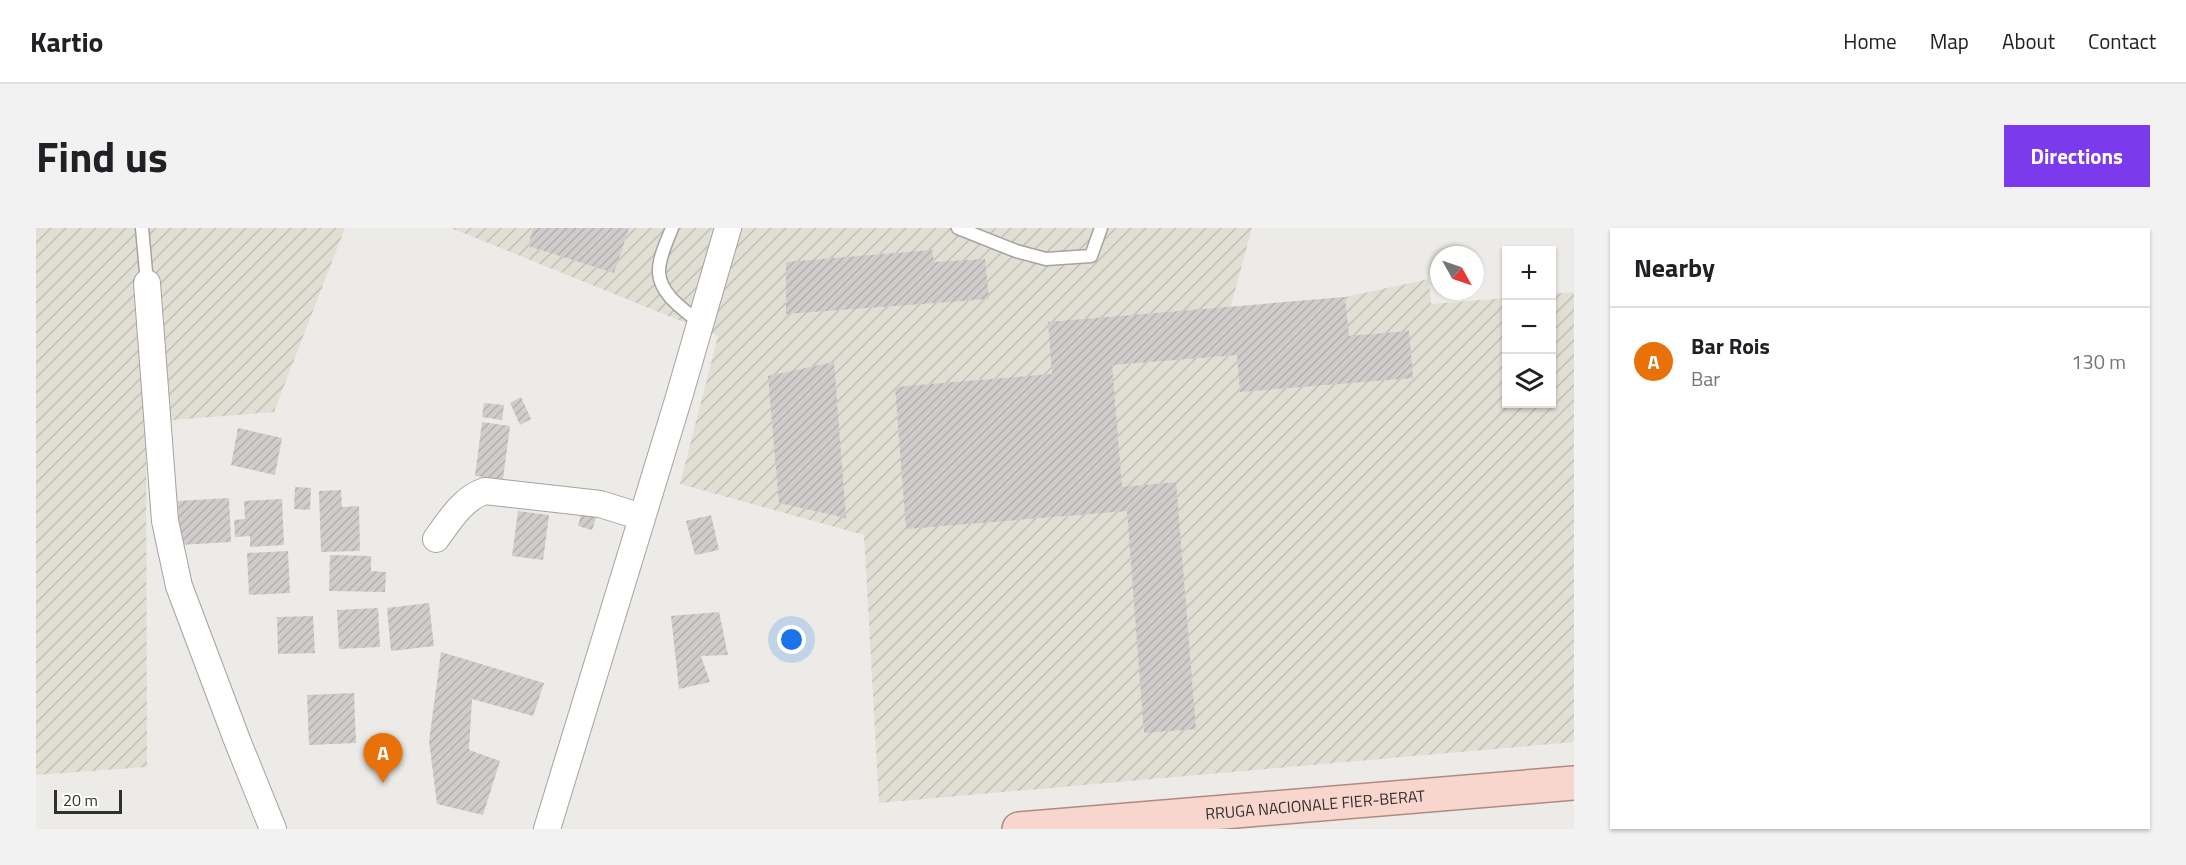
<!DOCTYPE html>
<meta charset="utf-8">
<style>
body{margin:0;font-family:"Titillium Web",sans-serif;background:#f2f2f2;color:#202124}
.controls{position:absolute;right:18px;top:18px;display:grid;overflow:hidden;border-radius:0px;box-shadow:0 2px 4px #0004}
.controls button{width:54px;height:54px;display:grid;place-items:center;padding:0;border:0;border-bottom:2px solid #e0e0e0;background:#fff;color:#202124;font:30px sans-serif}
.compass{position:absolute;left:1394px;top:18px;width:54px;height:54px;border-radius:50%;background:#fff;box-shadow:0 2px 4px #0004;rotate:130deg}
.scale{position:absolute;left:18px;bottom:15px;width:68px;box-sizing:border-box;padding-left:6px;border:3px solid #30302f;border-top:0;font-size:16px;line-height:21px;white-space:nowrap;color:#30302f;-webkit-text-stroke:4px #fff;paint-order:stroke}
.you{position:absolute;left:756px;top:412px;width:21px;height:21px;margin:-15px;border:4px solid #fff;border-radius:50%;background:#1a73e8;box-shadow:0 0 0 9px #1a73e833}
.badge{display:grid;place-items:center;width:39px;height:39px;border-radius:50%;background:#7c3aed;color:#fff;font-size:20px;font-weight:700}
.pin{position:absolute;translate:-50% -50px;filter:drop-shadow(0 2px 3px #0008)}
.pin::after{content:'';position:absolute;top:32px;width:21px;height:18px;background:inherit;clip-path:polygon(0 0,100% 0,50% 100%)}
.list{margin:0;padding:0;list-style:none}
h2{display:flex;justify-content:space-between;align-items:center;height:78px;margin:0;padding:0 24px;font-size:26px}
h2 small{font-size:20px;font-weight:400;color:#757577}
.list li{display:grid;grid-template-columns:39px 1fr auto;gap:18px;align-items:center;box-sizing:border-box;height:108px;padding:0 24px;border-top:2px solid #e0e0e0}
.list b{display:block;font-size:22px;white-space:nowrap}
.list p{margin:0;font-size:20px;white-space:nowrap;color:#757577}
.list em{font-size:20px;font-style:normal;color:#757577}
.icon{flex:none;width:33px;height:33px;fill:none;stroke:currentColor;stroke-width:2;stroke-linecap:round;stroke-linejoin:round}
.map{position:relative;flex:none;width:1538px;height:601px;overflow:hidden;border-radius:0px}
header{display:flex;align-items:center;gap:36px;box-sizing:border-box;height:84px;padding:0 30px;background:#fff;border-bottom:2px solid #e0e0e0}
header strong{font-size:28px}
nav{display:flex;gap:33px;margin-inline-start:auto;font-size:21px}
.intro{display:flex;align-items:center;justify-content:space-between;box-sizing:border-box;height:144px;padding:0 36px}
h1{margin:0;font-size:42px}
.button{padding:15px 27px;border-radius:0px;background:#7c3aed;color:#fff;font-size:21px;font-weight:700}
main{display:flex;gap:36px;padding:0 36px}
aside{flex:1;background:#fff;border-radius:0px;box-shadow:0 2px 4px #0004}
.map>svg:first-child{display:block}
</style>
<header>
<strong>Kartio</strong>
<nav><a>Home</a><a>Map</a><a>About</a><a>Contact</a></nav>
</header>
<div class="intro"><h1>Find us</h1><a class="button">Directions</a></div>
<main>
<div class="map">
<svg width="1538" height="601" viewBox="0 0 1538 601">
<defs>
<pattern id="industrial-furrows" width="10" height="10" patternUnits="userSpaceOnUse" patternTransform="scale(1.5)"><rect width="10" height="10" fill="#e1dfd4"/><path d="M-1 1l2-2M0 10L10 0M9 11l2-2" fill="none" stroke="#c1c0b6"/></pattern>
<pattern id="building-hatch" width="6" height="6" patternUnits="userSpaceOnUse" patternTransform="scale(1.5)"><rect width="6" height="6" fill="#d0cccc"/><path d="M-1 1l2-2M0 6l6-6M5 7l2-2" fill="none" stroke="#b3b0b0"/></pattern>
</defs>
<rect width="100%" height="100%" fill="#ecebe8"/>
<!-- industrial -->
<g fill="url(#industrial-furrows)">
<polygon points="0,0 309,0 238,184 110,194 111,539 0,547"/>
<polygon points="415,0 1216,0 1194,81 1309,69 1393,51 1395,76 1470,70 1470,176 1516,176 1516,66 1538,64 1538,514 843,575 828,307 644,256 682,108"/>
</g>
<!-- building -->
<g fill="url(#building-hatch)">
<polygon points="497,0 593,0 578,45 492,18"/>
<polygon points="896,22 898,34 949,31 953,71 750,86 750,34"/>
<polygon points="1309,69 1313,108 1373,103 1377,150 1204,164 1201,127 1076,137 1086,259 1140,254 1160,501 1108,505 1091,283 870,301 859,159 1016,146 1012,94"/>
<polygon points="798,134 810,290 743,275 732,148"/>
<polygon points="485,169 495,191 484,197 474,175"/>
<polygon points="448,175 468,177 466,192 446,189"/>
<polygon points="446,194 474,198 467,251 439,248"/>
<polygon points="202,200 246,210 239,247 195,237"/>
<polygon points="259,259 275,260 274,282 258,281"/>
<polygon points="305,262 306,279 323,278 324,323 285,324 283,263"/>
<polygon points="193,270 195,314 144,317 142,273"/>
<polygon points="246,271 248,317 214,319 214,308 199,309 198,292 209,291 208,273"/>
<polygon points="547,279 562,284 556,302 542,298"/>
<polygon points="482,283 513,287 507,332 476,328"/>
<polygon points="675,287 683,322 659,327 650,293"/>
<polygon points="252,323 254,365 213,367 211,325"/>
<polygon points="294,327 335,328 335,343 350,344 349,364 293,363"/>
<polygon points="393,375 398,418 355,423 351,380"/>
<polygon points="342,380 344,419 303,421 301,382"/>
<polygon points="683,384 692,427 665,428 674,454 643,461 635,388"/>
<polygon points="277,388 279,425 242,426 241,389"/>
<polygon points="405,424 508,455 497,488 436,471 433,522 464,533 447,587 401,576 393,513"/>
<polygon points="318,465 320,515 273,517 271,467"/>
</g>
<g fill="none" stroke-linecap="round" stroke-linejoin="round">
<defs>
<g id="service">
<polyline points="106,0 111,55"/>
<path d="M636 0C631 13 622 31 623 45 625 68 649 82 664 95"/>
<polyline points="922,0 980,23 1010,31 1055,28 1065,0"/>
</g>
<g id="minor">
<polyline points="111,55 129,293 143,358 201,512 237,601"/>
<path d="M400 311C414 292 427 270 449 263L564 276 606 289"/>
<polyline points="511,601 643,169 692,0"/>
</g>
<g id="primary">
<path id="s1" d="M983 601 1538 555"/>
</g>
</defs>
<!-- service casing -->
<use href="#service" stroke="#a4a3a0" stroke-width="15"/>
<!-- minor casing -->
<use href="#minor" stroke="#a4a3a0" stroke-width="28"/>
<!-- primary casing -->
<use href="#primary" stroke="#af8a80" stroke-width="36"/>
<!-- service -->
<use href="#service" stroke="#fff" stroke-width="12"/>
<!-- minor -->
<use href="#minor" stroke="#fff" stroke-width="26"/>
<!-- primary -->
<use href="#primary" stroke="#f8d6cd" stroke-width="33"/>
</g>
<g text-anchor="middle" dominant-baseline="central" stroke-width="4.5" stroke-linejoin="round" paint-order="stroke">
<!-- street labels -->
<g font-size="16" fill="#30302f" stroke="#fff">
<text stroke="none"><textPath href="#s1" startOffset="297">RRUGA NACIONALE FIER-BERAT</textPath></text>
</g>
</g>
</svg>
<div class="controls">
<button>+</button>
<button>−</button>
<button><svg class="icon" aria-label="layers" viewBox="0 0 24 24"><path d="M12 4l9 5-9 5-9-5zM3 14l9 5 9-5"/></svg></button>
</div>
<svg class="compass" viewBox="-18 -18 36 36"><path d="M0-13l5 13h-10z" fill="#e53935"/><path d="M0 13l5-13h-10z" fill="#757577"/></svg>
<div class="scale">20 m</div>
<div class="you"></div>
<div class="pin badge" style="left:347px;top:555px;background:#e8710a">A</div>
</div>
<aside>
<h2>Nearby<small></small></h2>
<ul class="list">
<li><span class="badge" style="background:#e8710a">A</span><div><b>Bar Rois</b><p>Bar</p></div><em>130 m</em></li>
</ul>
</aside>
</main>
